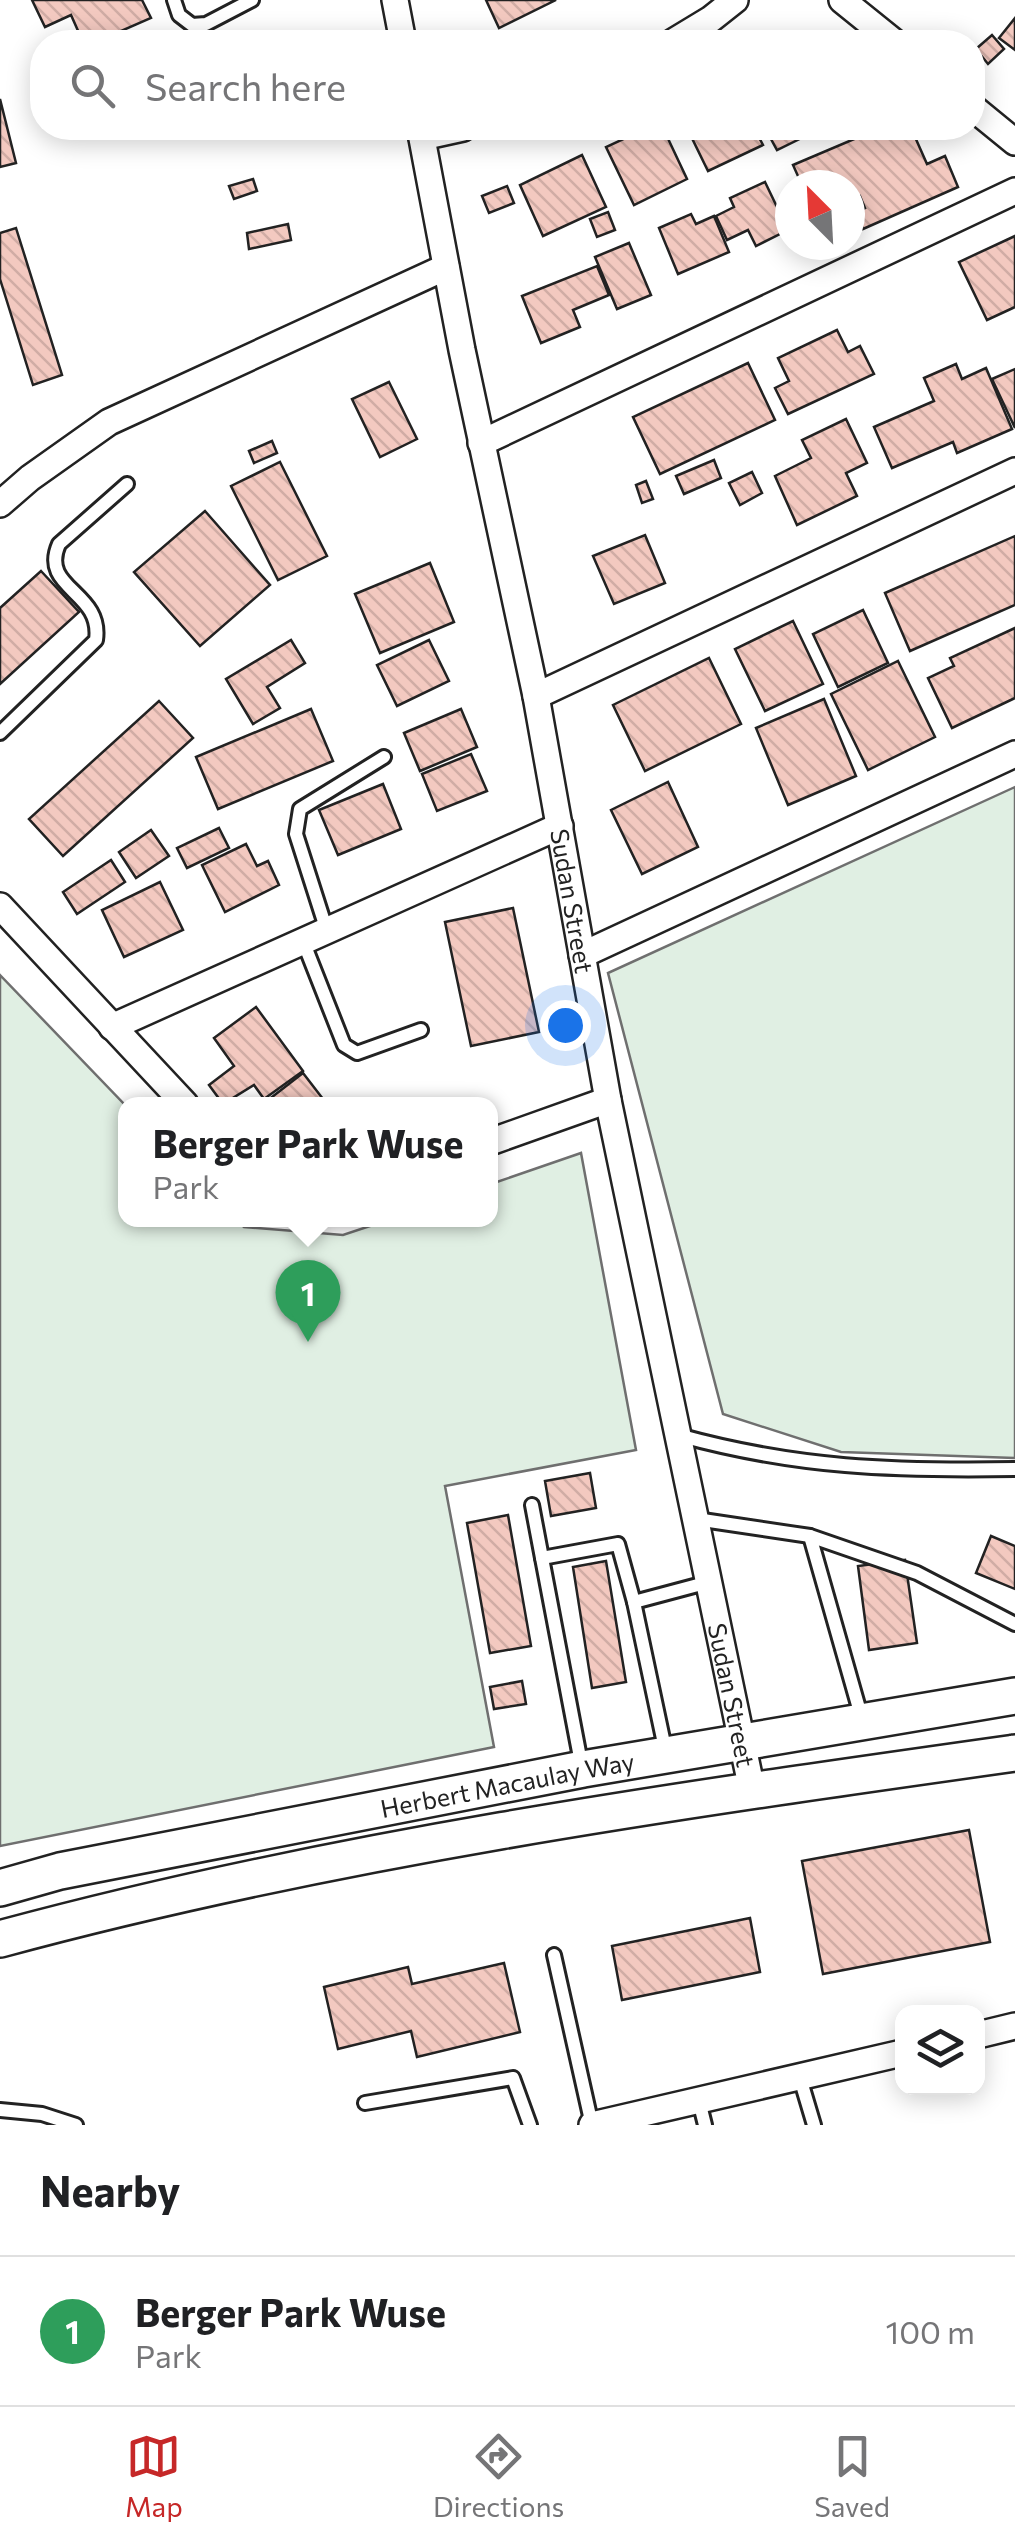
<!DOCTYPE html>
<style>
body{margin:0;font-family:Commissioner,sans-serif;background:#f6f6f6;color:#202124}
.controls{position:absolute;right:30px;bottom:30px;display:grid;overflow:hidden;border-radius:20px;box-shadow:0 5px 25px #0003}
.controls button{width:90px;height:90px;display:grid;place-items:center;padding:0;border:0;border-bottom:2px solid #e0e0e0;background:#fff;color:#202124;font:50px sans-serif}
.compass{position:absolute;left:775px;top:170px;width:90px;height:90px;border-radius:50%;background:#fff;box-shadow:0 5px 25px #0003;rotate:336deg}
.you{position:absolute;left:565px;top:1025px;width:35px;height:35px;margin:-25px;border:8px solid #fff;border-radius:50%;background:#1a73e8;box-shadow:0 0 0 15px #1a73e833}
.badge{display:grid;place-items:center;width:65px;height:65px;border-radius:50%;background:#c62828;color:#fff;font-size:32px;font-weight:700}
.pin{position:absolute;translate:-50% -82px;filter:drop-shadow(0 2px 5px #0008)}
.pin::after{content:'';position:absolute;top:52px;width:35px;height:30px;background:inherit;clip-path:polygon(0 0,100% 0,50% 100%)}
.popup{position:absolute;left:118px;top:1097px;width:380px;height:130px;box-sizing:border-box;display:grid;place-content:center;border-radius:20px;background:#fff;filter:drop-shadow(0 2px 8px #0005);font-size:32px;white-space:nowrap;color:#757577}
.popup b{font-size:38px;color:#202124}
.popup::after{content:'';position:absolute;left:50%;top:100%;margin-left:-20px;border:20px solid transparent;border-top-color:#fff}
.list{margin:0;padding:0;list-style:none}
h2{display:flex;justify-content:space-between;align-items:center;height:130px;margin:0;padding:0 40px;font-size:42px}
h2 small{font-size:32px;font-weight:400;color:#757577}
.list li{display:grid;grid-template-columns:65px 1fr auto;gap:30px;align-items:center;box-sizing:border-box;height:150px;padding:0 40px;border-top:2px solid #e0e0e0}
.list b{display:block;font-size:38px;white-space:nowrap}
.list p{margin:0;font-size:32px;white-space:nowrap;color:#757577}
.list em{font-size:32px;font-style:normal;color:#757577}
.icon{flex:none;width:55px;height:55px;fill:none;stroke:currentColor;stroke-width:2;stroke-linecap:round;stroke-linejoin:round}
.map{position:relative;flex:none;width:1015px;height:2125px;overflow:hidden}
.search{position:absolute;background:#fff;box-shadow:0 5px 25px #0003;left:30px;right:30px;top:30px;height:110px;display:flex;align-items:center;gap:25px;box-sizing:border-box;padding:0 35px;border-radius:40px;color:#757577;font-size:38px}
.sheet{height:280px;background:#fff}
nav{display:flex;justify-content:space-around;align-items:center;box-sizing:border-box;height:140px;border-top:2px solid #e0e0e0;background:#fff;font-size:28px;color:#757577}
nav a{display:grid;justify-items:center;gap:5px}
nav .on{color:#c62828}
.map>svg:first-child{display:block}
</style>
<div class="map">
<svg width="1015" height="2125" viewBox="0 0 1015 2125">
<defs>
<pattern id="building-back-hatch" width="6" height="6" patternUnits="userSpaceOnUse" patternTransform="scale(2.5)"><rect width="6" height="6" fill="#f3c9c0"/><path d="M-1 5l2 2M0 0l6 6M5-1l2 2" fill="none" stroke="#d0aca5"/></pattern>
</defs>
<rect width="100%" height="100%" fill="#fff"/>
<!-- park -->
<g fill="#e0efe3" stroke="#6f6f6f" stroke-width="2.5">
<polygon points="1015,787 1015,1458 841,1452 723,1414 608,973"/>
<polygon points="0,975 125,1105 126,1220 236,1220 244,1227 343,1235 388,1220 490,1220 491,1184 581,1153 636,1450 445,1486 494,1747 0,1846"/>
</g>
<!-- building -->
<g fill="url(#building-back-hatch)" stroke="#222" stroke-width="2.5">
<polygon points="32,0 142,0 151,18 96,42 83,42 71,15 45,27"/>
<polygon points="486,0 556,0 499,28"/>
<polygon points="1015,18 1015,50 999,38"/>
<polygon points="992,35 1004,49 988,64 976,49"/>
<polygon points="0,99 16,163 0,167"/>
<polygon points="647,128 663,128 687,179 634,205 606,147"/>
<polygon points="687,128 754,128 763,145 708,171"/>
<polygon points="765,128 822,128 777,150"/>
<polygon points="880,128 911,128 927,164 945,156 958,187 863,229 856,212 865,208 860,196 850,200 850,185 802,185 793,165"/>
<polygon points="582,155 606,207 543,236 520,185"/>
<polygon points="253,179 257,191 234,199 229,186"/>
<polygon points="765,182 788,230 756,246 748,230 727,240 716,216 734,207 730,198"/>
<polygon points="507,186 514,203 489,213 482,196"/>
<polygon points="608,212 615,230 597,237 590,219"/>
<polygon points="691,214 696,224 714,216 729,252 678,274 659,228"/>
<polygon points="288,224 291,240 249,249 247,233"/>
<polygon points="16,228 62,375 33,385 0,279 0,233"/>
<polygon points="1015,236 1015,307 987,320 959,262"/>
<polygon points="629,243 651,295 617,309 595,257"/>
<polygon points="597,266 609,295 573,310 580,327 541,343 522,296"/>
<polygon points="837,330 848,352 860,346 874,374 788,414 775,388 789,381 778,358"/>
<polygon points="748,363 775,420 660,474 633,417"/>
<polygon points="956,364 962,379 986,368 1012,429 957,453 953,442 892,468 874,427 934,401 924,378"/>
<polygon points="1015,369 1015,428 992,379"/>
<polygon points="389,382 417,439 380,457 352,399"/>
<polygon points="846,419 867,463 846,473 857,496 797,525 775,476 811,458 802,440"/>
<polygon points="272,441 277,453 254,463 249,451"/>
<polygon points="714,460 721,478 684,494 676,476"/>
<polygon points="280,462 327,556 278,580 231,486"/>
<polygon points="752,472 762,493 740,505 729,483"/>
<polygon points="646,481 653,499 642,503 636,485"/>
<polygon points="205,511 270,585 200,646 134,572"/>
<polygon points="645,535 665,583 614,604 593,556"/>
<polygon points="1015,536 1015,605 910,651 885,593"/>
<polygon points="430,563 454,622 380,653 355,594"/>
<polygon points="41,571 79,612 0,684 0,608"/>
<polygon points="863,610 888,663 838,687 813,634"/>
<polygon points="793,621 823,684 765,711 735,649"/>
<polygon points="1015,628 1015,698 952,728 928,678 954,666 950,658"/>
<polygon points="291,640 305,663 267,687 280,708 253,724 226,679"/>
<polygon points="429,640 449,681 397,706 377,665"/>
<polygon points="709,658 741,724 645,771 613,705"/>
<polygon points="898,661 935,737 868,770 831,694"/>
<polygon points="824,699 856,776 788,805 756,728"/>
<polygon points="159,701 193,738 63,856 29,819"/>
<polygon points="311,709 333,761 218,809 196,757"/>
<polygon points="461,709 477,747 420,771 404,733"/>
<polygon points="471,754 487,791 437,811 422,774"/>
<polygon points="668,782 698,847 642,874 611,810"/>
<polygon points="383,784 401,829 338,855 319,810"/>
<polygon points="219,828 229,848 187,868 177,848"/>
<polygon points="151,830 169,856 136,878 119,852"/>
<polygon points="246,844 257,866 268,861 279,885 225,912 202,865"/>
<polygon points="111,860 125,882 77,914 63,892"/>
<polygon points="160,882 183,930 124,957 102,910"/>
<polygon points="513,908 539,1032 471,1046 445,922"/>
<polygon points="256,1007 303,1071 264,1099 254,1085 223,1104 209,1085 234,1066 214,1038"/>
<polygon points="303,1073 323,1099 316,1104 263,1104"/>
<polygon points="590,1473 596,1508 551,1516 545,1481"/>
<polygon points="508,1515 531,1646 490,1653 467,1523"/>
<polygon points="991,1536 1015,1546 1015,1589 976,1573"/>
<polygon points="905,1560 917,1643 869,1650 858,1566"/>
<polygon points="606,1561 626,1682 592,1688 573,1567"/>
<polygon points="522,1681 526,1704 494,1709 490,1687"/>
<polygon points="969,1830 990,1942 823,1974 802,1861"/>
<polygon points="750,1918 760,1972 622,2000 612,1946"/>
<polygon points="504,1963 520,2032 417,2057 411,2031 338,2049 324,1987 408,1967 412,1984"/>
</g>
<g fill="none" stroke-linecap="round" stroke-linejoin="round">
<defs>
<g id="service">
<polyline points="174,0 179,15 192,25 206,24 252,0"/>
<path d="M0 733 96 640C103 591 39 589 59 544L127 484"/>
<polyline points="327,931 296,834 300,809 384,757"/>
<polyline points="303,941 344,1045 357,1053 421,1030"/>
<path d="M678 1435C797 1468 893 1471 1015 1469"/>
<polyline points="532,1505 542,1558"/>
<polyline points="696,1519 810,1536 917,1573 1015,1624"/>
<polyline points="810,1536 862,1719"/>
<polyline points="634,1602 709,1582"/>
<polyline points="582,1768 542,1558 618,1544 634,1602 666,1753"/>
<polyline points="554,1955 592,2125"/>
<polyline points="800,2078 814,2125"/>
<polyline points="699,2101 705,2125"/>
<polyline points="365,2103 513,2078 530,2125"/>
<polyline points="0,2110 42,2114 76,2125"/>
</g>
<g id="minor">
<polyline points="395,0 403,42"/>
<polyline points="842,0 894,42"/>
<polyline points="673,42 711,19 735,0"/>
<polyline points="972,107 1015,142"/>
<path id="s1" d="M420 128 462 350 536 696 608 1100 752 1790"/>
<polyline points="422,137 463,128"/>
<polyline points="481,443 1015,191"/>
<polyline points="0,504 30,478 109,422 446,267"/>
<polyline points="536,696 1015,471"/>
<polyline points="0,906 185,1104"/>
<polyline points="582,955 1015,754"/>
<polyline points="112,1027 560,826"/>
<polyline points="490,1142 608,1100"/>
<polyline points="978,2035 1015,2026"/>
<polyline points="592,2125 902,2053"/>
</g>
<g id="secondary">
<path id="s2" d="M0 1888 60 1871 583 1769 1015 1696"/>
<path d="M0 1939C332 1849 674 1801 1015 1753"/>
</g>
</defs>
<!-- service casing -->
<use href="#service" stroke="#222" stroke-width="18"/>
<!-- minor casing -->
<use href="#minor" stroke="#222" stroke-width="30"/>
<!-- secondary casing -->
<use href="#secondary" stroke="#222" stroke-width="40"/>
<!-- service -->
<use href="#service" stroke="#fff" stroke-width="12"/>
<!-- minor -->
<use href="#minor" stroke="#fff" stroke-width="25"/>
<!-- secondary -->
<use href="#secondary" stroke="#fff" stroke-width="35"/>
</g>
<g text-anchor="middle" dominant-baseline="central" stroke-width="8" stroke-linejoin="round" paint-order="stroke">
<!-- street labels -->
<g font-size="25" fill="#222" stroke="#fff">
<text stroke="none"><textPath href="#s1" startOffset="788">Sudan Street</textPath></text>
<text stroke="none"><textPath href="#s1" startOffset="1598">Sudan Street</textPath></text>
<text stroke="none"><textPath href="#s2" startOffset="518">Herbert Macaulay Way</textPath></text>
</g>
</g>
</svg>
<div class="controls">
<button><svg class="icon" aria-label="layers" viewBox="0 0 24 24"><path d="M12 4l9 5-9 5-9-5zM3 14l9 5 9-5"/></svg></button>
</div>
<svg class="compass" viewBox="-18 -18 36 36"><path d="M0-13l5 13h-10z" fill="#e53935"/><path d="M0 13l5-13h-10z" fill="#757577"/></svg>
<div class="you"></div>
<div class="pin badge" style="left:308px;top:1342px;background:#2e9e5b">1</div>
<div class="popup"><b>Berger Park Wuse</b>Park</div>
<div class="search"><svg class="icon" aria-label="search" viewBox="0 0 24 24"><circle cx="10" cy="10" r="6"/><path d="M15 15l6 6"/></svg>Search here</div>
</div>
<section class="sheet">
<h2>Nearby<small></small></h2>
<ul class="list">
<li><span class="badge" style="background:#2e9e5b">1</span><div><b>Berger Park Wuse</b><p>Park</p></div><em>100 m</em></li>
</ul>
</section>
<nav>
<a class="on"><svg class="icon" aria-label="map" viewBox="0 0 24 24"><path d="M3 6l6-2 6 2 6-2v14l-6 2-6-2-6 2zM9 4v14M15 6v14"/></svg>Map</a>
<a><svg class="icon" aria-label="directions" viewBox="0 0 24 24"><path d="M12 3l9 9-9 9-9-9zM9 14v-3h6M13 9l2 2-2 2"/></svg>Directions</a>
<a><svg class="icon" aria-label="saved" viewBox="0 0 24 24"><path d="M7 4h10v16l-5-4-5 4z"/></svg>Saved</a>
</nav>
